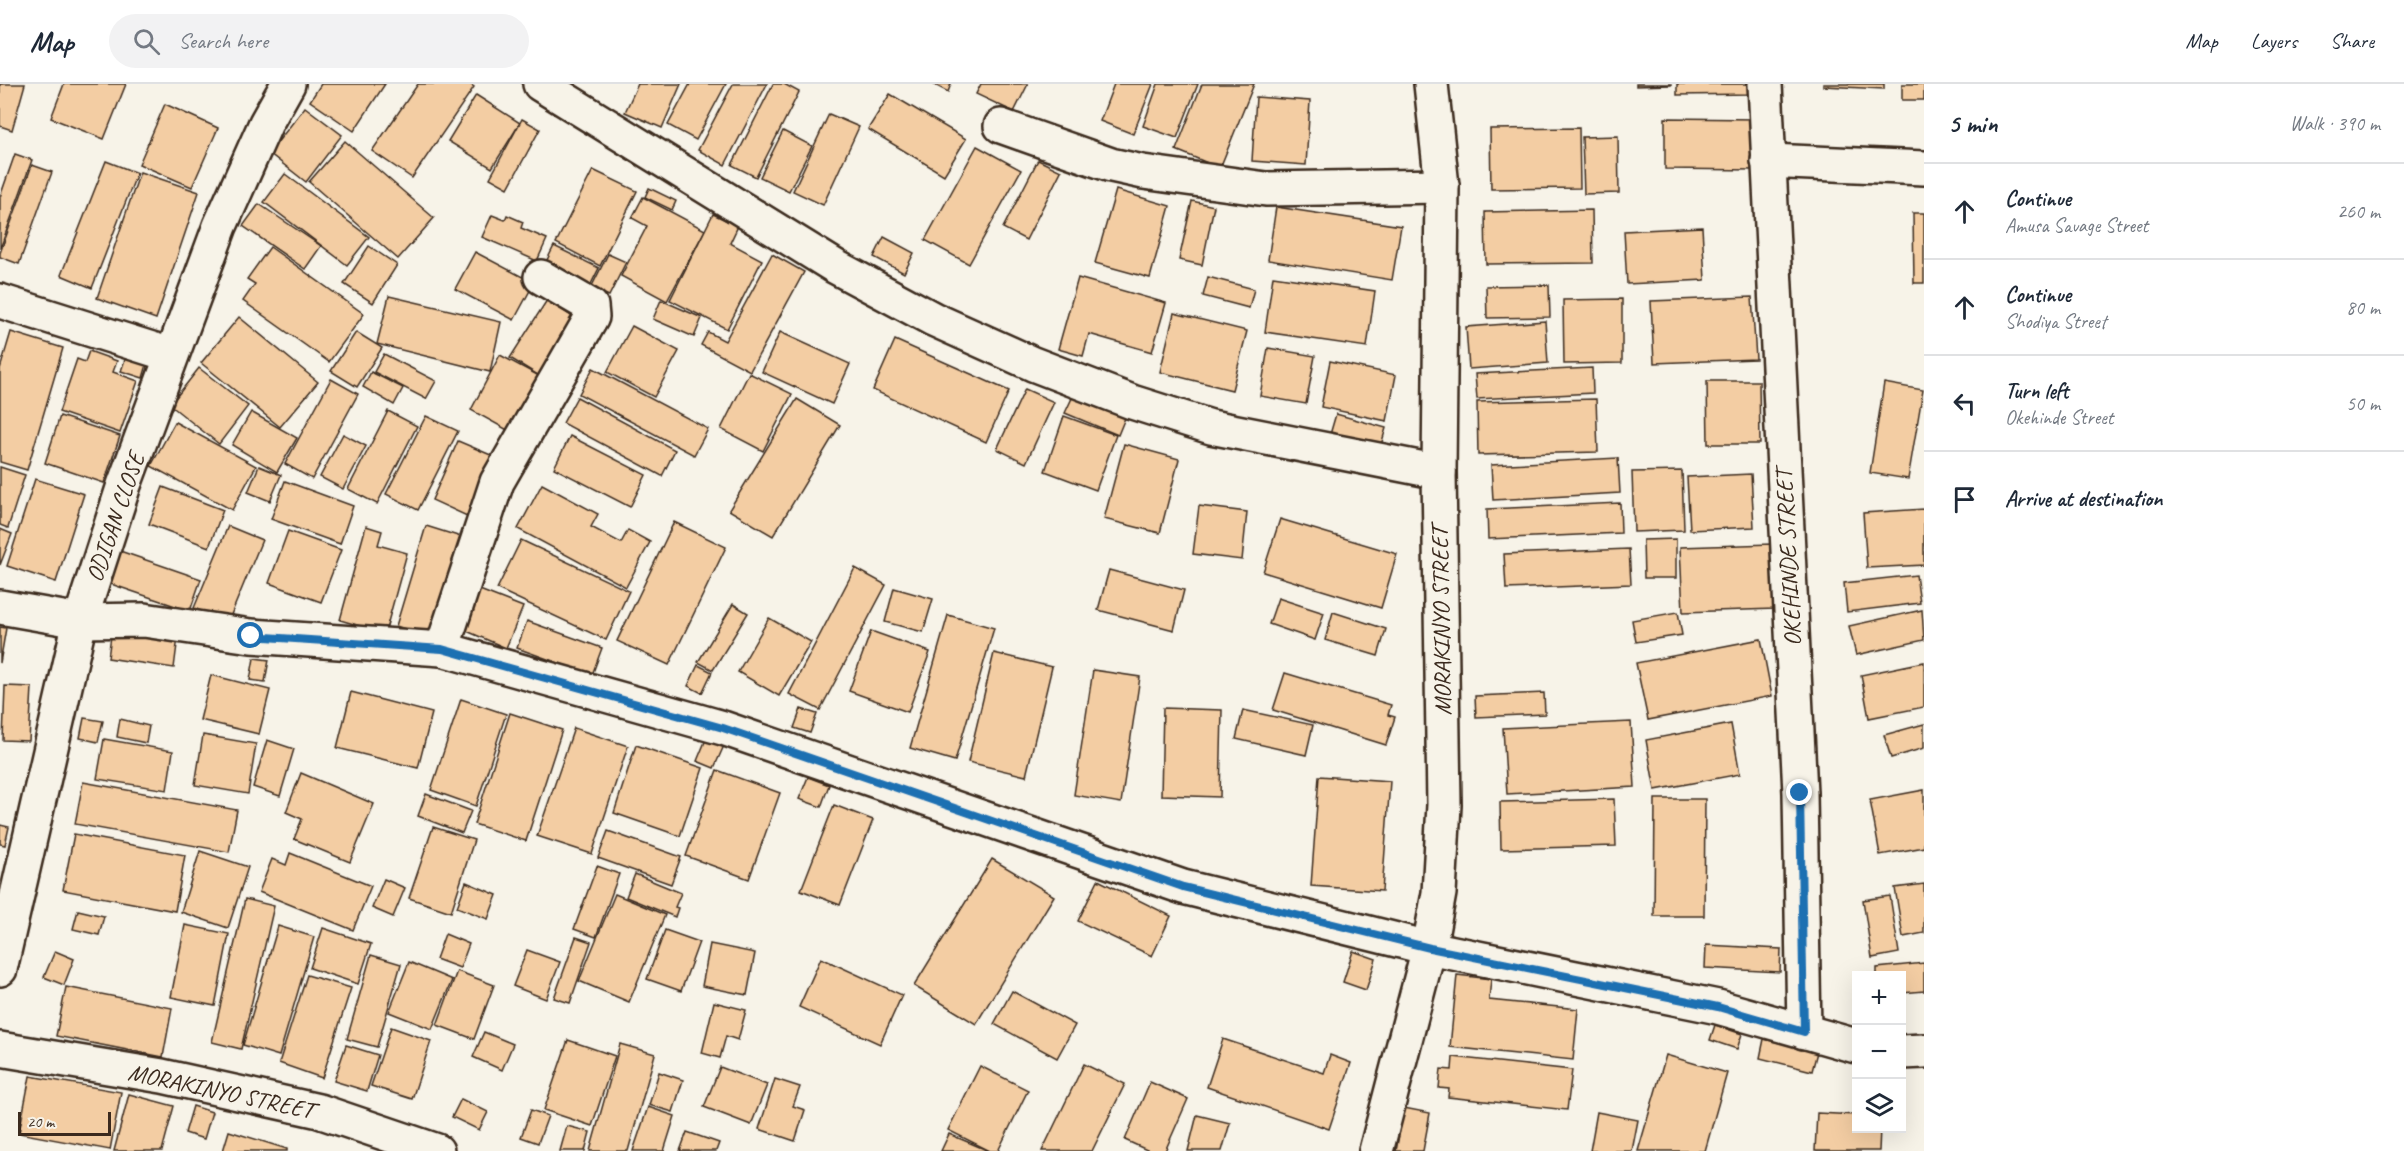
<!DOCTYPE html>
<meta charset="utf-8">
<style>
body{margin:0;font-family:Caveat,sans-serif;background:#f2f2f3;color:#1f2937}
.controls{position:absolute;right:18px;bottom:18px;display:grid;overflow:hidden;border-radius:0px;box-shadow:0 6px 24px #0002}
.controls button{width:54px;height:54px;display:grid;place-items:center;padding:0;border:0;border-bottom:2px solid #e0e1e3;background:#fff;color:#1f2937;font:30px sans-serif}
.scale{position:absolute;left:18px;bottom:15px;width:93px;box-sizing:border-box;padding-left:6px;border:3px solid #3b2a1e;border-top:0;font-size:16px;line-height:21px;white-space:nowrap;color:#3b2a1e;-webkit-text-stroke:4px #f7f3e8;paint-order:stroke}
.stop{position:absolute;width:18px;height:18px;margin:-14px;border:4px solid #1f6fb2;border-radius:50%;background:#fff}
.stop.end{background:#1f6fb2;border-color:#fff;box-shadow:0 2px 6px #0008}
.list{margin:0;padding:0;list-style:none}
h2{display:flex;justify-content:space-between;align-items:center;height:78px;margin:0;padding:0 24px;font-size:26px}
h2 small{font-size:20px;font-weight:400;color:#747a83}
.list li{display:grid;grid-template-columns:39px 1fr auto;gap:18px;align-items:center;box-sizing:border-box;height:96px;padding:0 24px;border-top:2px solid #e0e1e3}
.list b{display:block;font-size:22px;white-space:nowrap}
.list p{margin:0;font-size:20px;white-space:nowrap;color:#747a83}
.list em{font-size:20px;font-style:normal;color:#747a83}
.icon{flex:none;width:33px;height:33px;fill:none;stroke:currentColor;stroke-width:2;stroke-linecap:round;stroke-linejoin:round}
.map{position:relative;flex:none;width:1924px;height:1067px;overflow:hidden}
header{display:flex;align-items:center;gap:36px;box-sizing:border-box;height:84px;padding:0 30px;background:#fff;border-bottom:2px solid #e0e1e3}
header strong{font-size:28px}
nav{display:flex;gap:33px;margin-inline-start:auto;font-size:21px}
.search{width:420px;height:54px;background:#f2f2f3;display:flex;align-items:center;gap:15px;box-sizing:border-box;padding:0 21px;border-radius:33px;color:#747a83;font-size:22px}
main{display:flex}
aside{flex:1;background:#fff}
.map>svg:first-child{display:block}
</style>
<header>
<strong>Map</strong>
<div class="search"><svg class="icon" aria-label="search" viewBox="0 0 24 24"><circle cx="10" cy="10" r="6"/><path d="M15 15l6 6"/></svg>Search here</div>
<nav><a>Map</a><a>Layers</a><a>Share</a></nav>
</header>
<main>
<div class="map">
<svg width="1924" height="1067" viewBox="0 0 1924 1067">
<rect width="100%" height="100%" fill="#f7f3e8"/>
<filter id="ink" filterUnits="userSpaceOnUse"><feTurbulence type="fractalNoise" baseFrequency=".0167" numOctaves="2"/><feDisplacementMap in="SourceGraphic" scale="12" xChannelSelector="R" yChannelSelector="G"/><feConvolveMatrix kernelMatrix="1 2 1 2 8 2 1 2 1" color-interpolation-filters="sRGB"/></filter>
<g filter="url(#ink)">
<!-- building -->
<g fill="#f3cda3" stroke="#3b2a1e" stroke-width="1.5">
<polygon points="0,0 25,0 12,46 0,42"/>
<polygon points="64,0 126,0 104,55 51,34"/>
<polygon points="321,0 385,0 354,47 310,17"/>
<polygon points="418,0 470,0 474,3 412,94 372,67"/>
<polygon points="638,0 681,0 662,44 625,28"/>
<polygon points="690,0 726,0 696,56 668,41"/>
<polygon points="733,0 767,0 725,81 698,66"/>
<polygon points="773,0 784,0 799,8 756,93 732,81"/>
<polygon points="933,0 951,0 948,8"/>
<polygon points="981,0 1028,0 1014,28 976,10"/>
<polygon points="1114,0 1153,0 1133,50 1100,37"/>
<polygon points="1158,0 1198,0 1177,54 1143,42"/>
<polygon points="1202,0 1254,0 1220,84 1176,66"/>
<polygon points="1636,0 1671,0 1671,1 1636,2"/>
<polygon points="1677,0 1751,0 1751,10 1677,11"/>
<polygon points="1823,0 1884,0 1884,5 1823,2"/>
<rect x="1902" y="0" width="22" height="16"/>
<polygon points="890,10 966,55 944,91 868,45"/>
<polygon points="476,11 520,39 492,84 448,57"/>
<polygon points="1256,13 1310,17 1306,81 1252,77"/>
<polygon points="165,20 218,44 192,103 139,80"/>
<polygon points="305,23 342,51 306,98 269,69"/>
<polygon points="829,30 859,43 823,121 793,107"/>
<polygon points="1665,34 1756,35 1756,86 1665,85"/>
<polygon points="522,35 540,45 508,104 490,94"/>
<polygon points="1579,44 1580,104 1491,105 1490,45"/>
<polygon points="783,47 812,62 789,107 760,93"/>
<polygon points="1618,52 1619,109 1584,110 1582,53"/>
<polygon points="345,57 434,134 398,175 309,98"/>
<polygon points="977,62 1021,86 969,180 925,156"/>
<polygon points="15,70 32,76 0,165 0,113"/>
<polygon points="1038,76 1061,87 1026,156 1003,144"/>
<polygon points="106,77 137,89 92,204 61,191"/>
<polygon points="32,81 52,88 19,180 0,173 0,169"/>
<polygon points="593,86 637,107 600,182 556,159"/>
<polygon points="140,88 199,108 156,235 97,214"/>
<polygon points="285,90 369,153 347,181 264,118"/>
<polygon points="649,104 676,117 672,126 645,113"/>
<polygon points="1116,106 1170,122 1150,194 1095,179"/>
<polygon points="643,113 705,146 667,217 621,192 647,142 632,134"/>
<polygon points="1192,117 1214,122 1202,181 1179,176"/>
<polygon points="259,120 321,162 305,185 243,142"/>
<polygon points="1276,123 1401,142 1392,196 1268,176"/>
<polygon points="1592,126 1593,179 1486,180 1485,128"/>
<polygon points="1913,129 1924,129 1924,199 1914,199"/>
<polygon points="713,130 738,142 730,159 762,176 727,245 670,216"/>
<polygon points="492,131 505,136 507,131 523,138 521,144 547,155 537,177 482,153"/>
<polygon points="1702,143 1705,196 1627,200 1624,147"/>
<polygon points="884,153 914,169 904,189 874,173"/>
<polygon points="369,162 397,181 373,219 344,200"/>
<polygon points="554,162 599,184 590,202 545,180"/>
<polygon points="270,163 364,230 329,278 243,217 255,200 247,195"/>
<polygon points="475,168 534,199 514,236 455,205"/>
<polygon points="608,170 626,178 609,212 591,204"/>
<polygon points="772,170 804,188 750,287 701,261 708,248 725,257"/>
<polygon points="1273,192 1375,207 1367,263 1265,248"/>
<polygon points="1208,193 1254,205 1249,224 1203,212"/>
<polygon points="1078,194 1166,219 1152,268 1089,250 1083,272 1058,265"/>
<polygon points="1549,201 1550,233 1487,234 1486,202"/>
<polygon points="389,212 501,238 490,288 377,260"/>
<polygon points="1752,213 1756,275 1654,279 1651,217"/>
<polygon points="1622,215 1622,279 1564,280 1563,216"/>
<polygon points="547,216 583,240 546,296 510,274"/>
<polygon points="661,216 702,234 694,253 653,235"/>
<polygon points="1174,229 1247,247 1232,306 1160,288"/>
<polygon points="239,233 318,298 280,343 201,279"/>
<polygon points="1545,237 1548,279 1469,285 1466,243"/>
<polygon points="632,242 679,267 654,313 607,288"/>
<polygon points="11,248 63,264 27,386 0,378 0,285"/>
<polygon points="356,248 382,264 357,303 331,287"/>
<polygon points="780,248 850,280 832,320 762,288"/>
<polygon points="895,256 1009,307 986,358 873,306"/>
<polygon points="1268,264 1315,272 1306,320 1260,312"/>
<polygon points="89,267 117,277 113,288 138,297 120,349 59,328 77,275 85,278"/>
<polygon points="128,267 149,274 143,294 121,287"/>
<polygon points="384,270 436,297 426,315 374,288"/>
<polygon points="500,271 541,293 511,348 471,326"/>
<polygon points="1330,277 1396,291 1387,337 1321,323"/>
<polygon points="199,284 248,322 219,360 170,321"/>
<polygon points="593,284 708,345 694,371 579,310"/>
<polygon points="1592,284 1593,309 1477,315 1475,290"/>
<polygon points="371,288 403,304 394,321 363,303"/>
<polygon points="749,289 792,310 763,367 721,345"/>
<polygon points="331,295 358,310 312,395 285,380"/>
<polygon points="1707,297 1759,297 1760,360 1708,360"/>
<polygon points="1884,299 1923,306 1908,395 1870,389"/>
<polygon points="1025,305 1054,318 1026,379 997,365"/>
<polygon points="1073,312 1125,334 1118,351 1065,329"/>
<polygon points="577,313 675,366 662,392 563,339"/>
<polygon points="797,315 840,341 773,452 729,426"/>
<polygon points="1596,315 1598,368 1478,371 1477,318"/>
<polygon points="388,327 417,342 377,420 348,405"/>
<polygon points="251,328 297,354 277,388 232,361"/>
<polygon points="1336,330 1386,344 1379,368 1329,354"/>
<polygon points="60,332 120,352 104,399 45,379"/>
<polygon points="426,332 458,347 418,426 386,410"/>
<polygon points="1064,332 1116,351 1096,406 1045,387"/>
<polygon points="175,338 256,382 232,426 151,382"/>
<polygon points="343,350 366,362 343,405 320,393"/>
<polygon points="570,352 646,391 630,423 554,384"/>
<polygon points="458,357 493,372 467,432 432,416"/>
<polygon points="1124,360 1179,375 1160,449 1104,435"/>
<polygon points="1618,374 1620,409 1493,416 1491,381"/>
<polygon points="259,382 281,391 270,417 248,408"/>
<polygon points="0,383 25,391 8,444 0,441"/>
<polygon points="1682,387 1684,446 1634,448 1632,388"/>
<polygon points="1751,390 1754,443 1690,446 1687,393"/>
<polygon points="35,395 84,410 56,498 7,482"/>
<polygon points="285,397 353,422 340,460 271,435"/>
<polygon points="542,400 598,430 591,443 621,459 628,446 650,458 626,503 518,445"/>
<polygon points="163,403 223,426 209,463 149,440"/>
<polygon points="1620,419 1621,449 1488,455 1487,425"/>
<polygon points="1199,422 1247,428 1242,476 1193,470"/>
<polygon points="1924,425 1924,481 1867,484 1863,429"/>
<polygon points="1280,435 1397,470 1381,524 1263,488"/>
<polygon points="674,438 726,463 669,581 617,557"/>
<polygon points="228,442 262,456 228,538 194,524"/>
<polygon points="366,442 382,447 378,461 407,469 385,549 340,536"/>
<polygon points="426,442 474,457 444,557 396,542"/>
<polygon points="0,445 12,450 0,481"/>
<polygon points="288,447 341,466 321,518 269,499"/>
<polygon points="1676,455 1676,494 1644,494 1643,456"/>
<polygon points="521,456 629,507 606,556 497,505"/>
<polygon points="1772,460 1775,525 1683,528 1680,463"/>
<polygon points="1629,465 1631,500 1506,505 1504,470"/>
<polygon points="117,466 201,495 190,527 105,498"/>
<polygon points="855,484 886,501 820,626 789,610"/>
<polygon points="1109,486 1184,506 1174,546 1098,526"/>
<polygon points="1916,491 1920,519 1847,528 1844,499"/>
<polygon points="472,503 523,523 506,564 462,545"/>
<polygon points="894,504 933,515 923,548 885,538"/>
<polygon points="1278,514 1324,529 1315,556 1269,540"/>
<polygon points="733,520 748,529 713,586 698,578"/>
<polygon points="1922,526 1924,556 1856,571 1849,542"/>
<polygon points="1333,528 1386,545 1378,572 1325,556"/>
<polygon points="1678,528 1682,551 1636,558 1632,536"/>
<polygon points="948,531 994,544 955,677 910,664"/>
<polygon points="769,534 811,558 779,612 738,588"/>
<polygon points="527,537 602,564 592,591 517,564"/>
<polygon points="0,543 6,544 0,579"/>
<polygon points="112,544 178,553 174,584 108,574"/>
<polygon points="871,547 930,568 908,628 849,607"/>
<polygon points="1761,555 1772,612 1648,636 1636,579"/>
<polygon points="994,569 1052,583 1026,692 968,678"/>
<polygon points="254,574 269,576 265,598 250,596"/>
<polygon points="1924,578 1924,623 1869,634 1861,591"/>
<polygon points="698,581 712,588 702,609 688,602"/>
<polygon points="1093,586 1140,593 1121,719 1074,711"/>
<polygon points="1285,589 1391,621 1388,631 1395,633 1386,661 1273,626"/>
<polygon points="211,591 270,606 259,650 200,636"/>
<polygon points="5,602 32,603 29,657 3,656"/>
<polygon points="351,608 432,629 418,684 337,664"/>
<polygon points="1544,609 1545,630 1476,633 1475,612"/>
<polygon points="461,615 506,630 476,722 431,706"/>
<polygon points="1163,624 1222,626 1220,713 1161,711"/>
<polygon points="801,625 817,630 810,649 794,644"/>
<polygon points="1243,626 1313,641 1306,671 1236,655"/>
<polygon points="510,629 562,646 526,757 474,740"/>
<polygon points="84,634 103,637 98,658 80,654"/>
<polygon points="120,635 149,642 146,659 117,653"/>
<polygon points="1631,638 1635,703 1507,710 1503,644"/>
<polygon points="1731,640 1740,690 1655,706 1646,656"/>
<polygon points="1924,640 1924,664 1891,674 1884,651"/>
<polygon points="574,644 628,662 592,770 537,752"/>
<polygon points="709,648 727,655 714,684 697,677"/>
<polygon points="203,651 256,660 248,710 195,701"/>
<polygon points="104,655 173,667 167,706 97,695"/>
<polygon points="267,656 294,665 280,712 253,703"/>
<polygon points="636,661 703,684 680,752 614,729"/>
<polygon points="717,686 780,709 749,795 686,772"/>
<polygon points="301,689 374,720 350,778 294,755 302,735 286,728"/>
<polygon points="1319,692 1390,697 1382,807 1311,802"/>
<polygon points="808,693 829,701 821,723 799,715"/>
<polygon points="83,698 237,726 229,768 75,740"/>
<polygon points="1924,706 1924,763 1880,771 1870,716"/>
<polygon points="426,710 471,727 462,749 418,732"/>
<polygon points="1614,715 1616,762 1501,765 1500,718"/>
<polygon points="1655,715 1705,715 1704,832 1654,832"/>
<polygon points="834,721 873,736 840,821 801,806"/>
<polygon points="0,741 9,743 5,761 0,760"/>
<polygon points="433,743 474,756 451,828 409,814"/>
<polygon points="608,747 681,773 671,800 598,774"/>
<polygon points="74,750 185,771 175,827 63,806"/>
<polygon points="200,767 248,783 228,844 181,828"/>
<polygon points="290,769 371,802 353,846 259,808 272,775 286,781"/>
<polygon points="992,775 1054,812 976,940 914,902"/>
<polygon points="597,782 619,790 596,853 574,845"/>
<polygon points="635,790 681,809 675,823 678,824 675,833 626,813"/>
<polygon points="384,795 405,804 393,833 372,824"/>
<polygon points="1098,796 1171,832 1152,872 1078,837"/>
<polygon points="466,798 497,811 488,835 457,823"/>
<polygon points="1924,800 1924,849 1903,853 1895,804"/>
<polygon points="615,810 665,831 629,918 579,897"/>
<polygon points="1890,812 1899,869 1872,874 1863,816"/>
<polygon points="245,815 274,822 241,965 212,958"/>
<polygon points="78,826 104,832 99,851 73,845"/>
<polygon points="185,841 229,850 215,922 171,913"/>
<polygon points="278,842 314,853 279,972 243,961"/>
<polygon points="323,844 371,860 358,900 310,884"/>
<polygon points="665,846 699,858 681,907 647,895"/>
<polygon points="445,850 469,860 460,884 436,875"/>
<polygon points="576,853 591,858 570,919 554,914"/>
<polygon points="710,860 755,869 747,911 702,902"/>
<polygon points="1706,861 1781,865 1780,888 1705,884"/>
<polygon points="527,866 560,878 546,915 513,902"/>
<polygon points="55,867 74,875 64,901 44,893"/>
<polygon points="1353,867 1376,875 1366,906 1343,898"/>
<polygon points="371,871 401,880 377,963 347,955"/>
<polygon points="821,874 902,911 880,960 799,923"/>
<polygon points="409,878 452,896 432,945 389,928"/>
<polygon points="1924,879 1924,907 1902,909 1902,892 1877,892 1877,884"/>
<polygon points="457,887 494,901 474,955 437,941"/>
<polygon points="307,891 351,904 322,994 279,979"/>
<polygon points="1457,891 1491,895 1489,916 1578,925 1573,976 1450,963"/>
<polygon points="66,903 172,924 163,973 56,952"/>
<polygon points="1012,907 1075,941 1057,974 994,940"/>
<polygon points="714,918 746,926 738,956 726,952 720,974 702,969"/>
<polygon points="1715,941 1742,950 1737,965 1710,956"/>
<polygon points="391,943 431,957 412,1015 371,1002"/>
<polygon points="484,948 513,960 502,986 473,973"/>
<polygon points="1223,955 1324,989 1330,971 1351,979 1329,1045 1207,1003"/>
<polygon points="1764,955 1817,968 1812,987 1760,974"/>
<polygon points="568,956 615,972 592,1042 544,1026"/>
<polygon points="620,960 655,970 628,1067 590,1067"/>
<polygon points="346,961 378,971 367,1007 334,997"/>
<polygon points="1666,971 1727,989 1705,1067 1638,1067"/>
<polygon points="1453,973 1572,986 1567,1026 1448,1013 1449,1005 1439,1004 1441,985 1452,986"/>
<polygon points="1084,980 1125,1000 1092,1067 1042,1067"/>
<polygon points="980,982 1028,1006 998,1067 990,1067 948,1046"/>
<polygon points="720,983 767,1001 751,1041 704,1023"/>
<polygon points="659,988 683,996 673,1028 649,1021"/>
<polygon points="30,992 121,1008 110,1066 19,1049"/>
<polygon points="775,995 800,1003 793,1022 805,1026 795,1057 759,1045"/>
<polygon points="1150,998 1188,1015 1165,1067 1149,1067 1125,1056"/>
<polygon points="129,1010 174,1022 162,1067 114,1067"/>
<polygon points="461,1015 488,1028 479,1046 452,1033"/>
<polygon points="193,1022 212,1028 204,1055 185,1049"/>
<polygon points="648,1023 675,1032 664,1067 633,1067"/>
<polygon points="1404,1024 1430,1029 1423,1067 1396,1067"/>
<polygon points="531,1026 548,1032 538,1059 521,1053"/>
<polygon points="1597,1028 1638,1036 1632,1067 1590,1067"/>
<polygon points="1817,1029 1856,1031 1856,1044 1880,1044 1879,1067 1815,1067"/>
<polygon points="1197,1031 1230,1039 1222,1067 1188,1067"/>
<polygon points="567,1042 590,1048 585,1067 560,1067"/>
<polygon points="229,1047 287,1065 287,1067 223,1067"/>
<polygon points="687,1048 719,1059 716,1067 680,1067"/>
<polygon points="949,1050 989,1067 941,1067"/>
</g>
<g fill="none" stroke-linecap="round" stroke-linejoin="round">
<defs>
<g id="minor">
<polyline points="540,0 836,183 933,235 1033,280 1132,318 1211,343 1439,388"/>
<polyline points="1765,0 1800,709 1804,948"/>
<polyline points="1001,42 1111,81 1143,88 1266,105 1442,102"/>
<polyline points="1768,77 1924,84"/>
<polyline points="0,217 171,271"/>
<polyline points="0,523 80,537 144,536 251,552 442,565 723,644 1183,803 1429,864 1718,923 1856,962"/>
<polyline points="442,565 497,398 592,233 591,222 541,193"/>
<polyline points="0,885 80,537 124,401 220,142 266,39 288,0"/>
<polyline points="0,965 162,992 319,1027 437,1067"/>
<polyline points="1902,968 1924,967"/>
<polyline points="1376,1067 1429,864 1439,809 1444,721 1439,388 1442,102 1431,0"/>
</g>
</defs>
<!-- minor casing -->
<use href="#minor" stroke="#3b2a1e" stroke-width="38"/>
<!-- minor -->
<use href="#minor" stroke="#f7f3e8" stroke-width="33"/>
</g>
</g>
<g fill="none" stroke-linecap="round" stroke-linejoin="round" filter="url(#ink)">
<!-- route -->
<polyline stroke="#1f6fb2" stroke-width="8" points="251,552 442,565 723,644 1183,803 1430,864 1718,923 1804,948 1800,709"/>
</g>
<g text-anchor="middle" dominant-baseline="central" stroke-width="6" stroke-linejoin="round" paint-order="stroke">
<!-- street labels -->
<g font-size="24" fill="#3b2a1e" stroke="#f7f3e8">
<text transform="translate(115 433) rotate(-71)">ODIGAN CLOSE</text>
<text transform="translate(1788 474) rotate(-93)">OKEHINDE STREET</text>
<text transform="translate(1441 537) rotate(-91)">MORAKINYO STREET</text>
<text transform="translate(221 1007) rotate(12)">MORAKINYO STREET</text>
</g>
</g>
</svg>
<div class="controls">
<button>+</button>
<button>−</button>
<button><svg class="icon" aria-label="layers" viewBox="0 0 24 24"><path d="M12 4l9 5-9 5-9-5zM3 14l9 5 9-5"/></svg></button>
</div>
<div class="scale">20 m</div>
<div class="stop" style="left:251px;top:552px"></div>
<div class="stop end" style="left:1800px;top:709px"></div>
</div>
<aside>
<h2>5 min<small>Walk · 390 m</small></h2>
<ul class="list">
<li><svg class="icon" aria-label="ahead" viewBox="0 0 24 24"><path d="M12 20V5M6 11l6-6 6 6"/></svg><div><b>Continue</b><p>Amusa Savage Street</p></div><em>260 m</em></li>
<li><svg class="icon" aria-label="ahead" viewBox="0 0 24 24"><path d="M12 20V5M6 11l6-6 6 6"/></svg><div><b>Continue</b><p>Shodiya Street</p></div><em>80 m</em></li>
<li><svg class="icon" aria-label="left" viewBox="0 0 24 24"><path d="M17 20v-9H6M10 6l-5 5 5 5"/></svg><div><b>Turn left</b><p>Okehinde Street</p></div><em>50 m</em></li>
<li><svg class="icon" aria-label="arrive" viewBox="0 0 24 24"><path d="M6 21V4h12l-3 4 3 4H6"/></svg><div><b>Arrive at destination</b></div></li>
</ul>
</aside>
</main>
